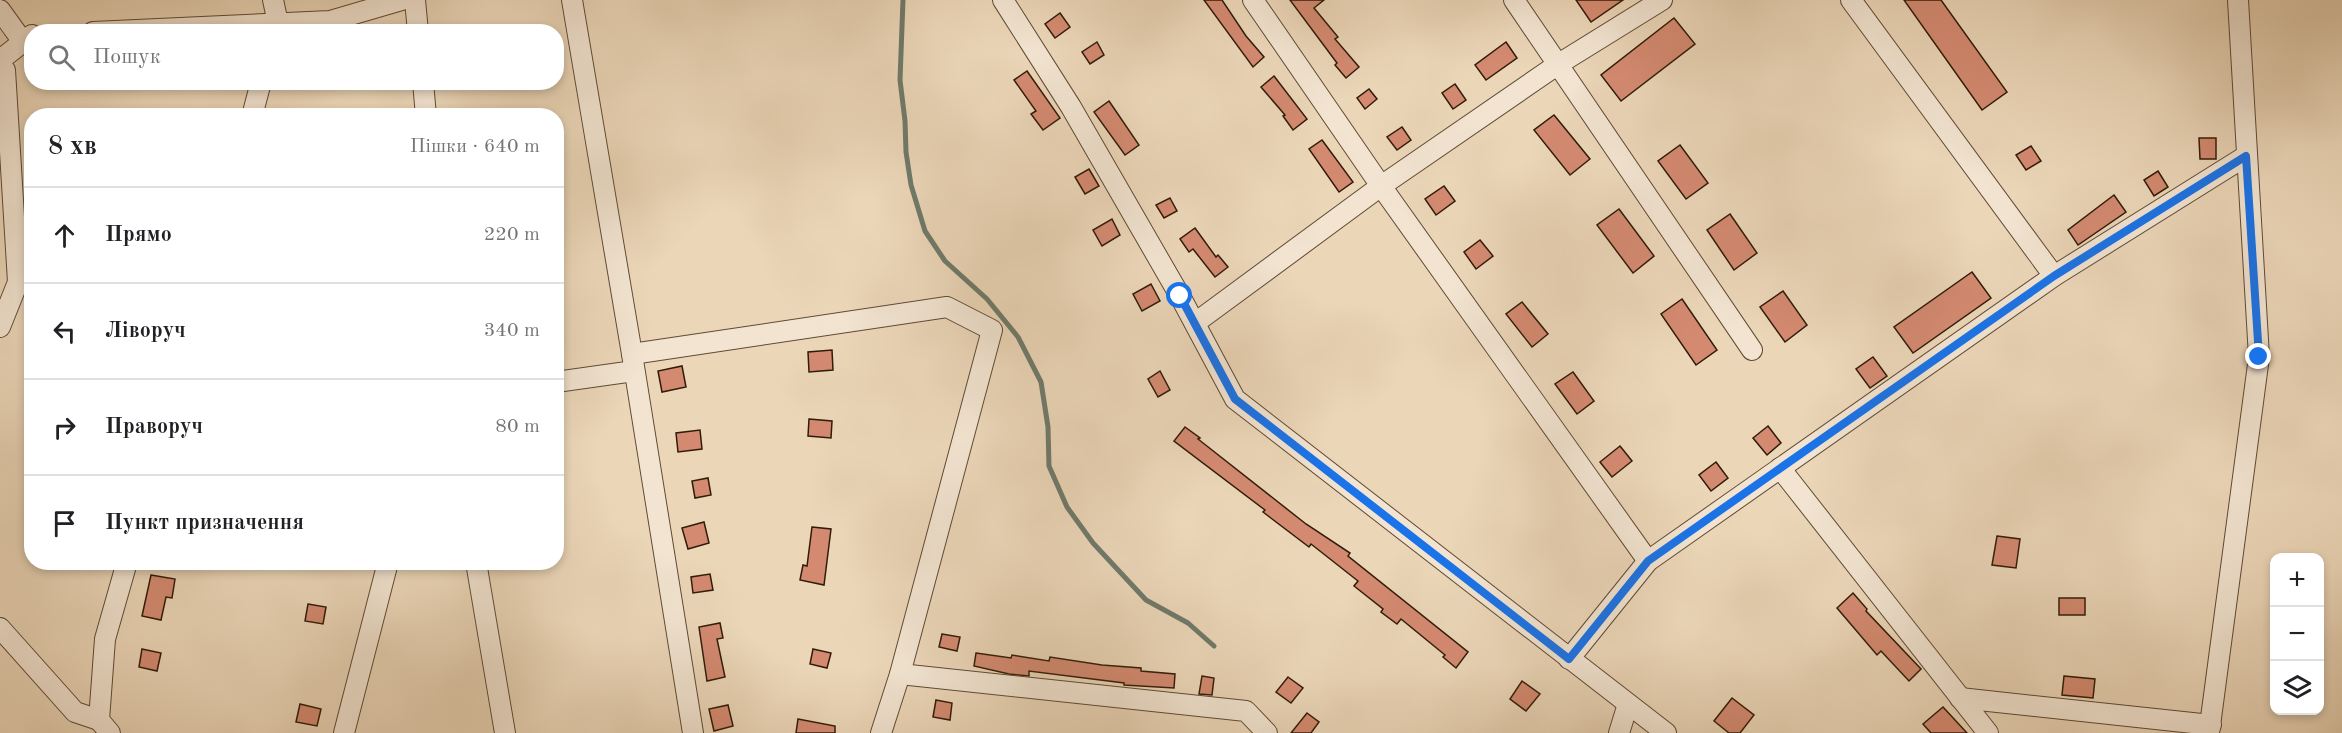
<!DOCTYPE html>
<html lang="uk">
<meta charset="utf-8">
<style>
body{margin:0;font-family:"Old Standard TT",serif;background:#f2f2f2;color:#202124}
.controls{position:absolute;right:18px;bottom:18px;display:grid;overflow:hidden;border-radius:12px;box-shadow:0 3px 9px #0003}
.controls button{width:54px;height:54px;display:grid;place-items:center;padding:0;border:0;border-bottom:2px solid #e0e0e0;background:#fff;color:#202124;font:30px sans-serif}
.stop{position:absolute;width:18px;height:18px;margin:-14px;border:4px solid #1a73e8;border-radius:50%;background:#fff}
.stop.end{background:#1a73e8;border-color:#fff;box-shadow:0 2px 6px #0008}
.list{margin:0;padding:0;list-style:none}
h2{display:flex;justify-content:space-between;align-items:center;height:78px;margin:0;padding:0 24px;font-size:26px}
h2 small{font-size:20px;font-weight:400;color:#757577}
.list li{display:grid;grid-template-columns:39px 1fr auto;gap:18px;align-items:center;box-sizing:border-box;height:96px;padding:0 24px;border-top:2px solid #e0e0e0}
.list b{display:block;font-size:22px;white-space:nowrap}
.list em{font-size:20px;font-style:normal;color:#757577}
.icon{flex:none;width:33px;height:33px;fill:none;stroke:currentColor;stroke-width:2;stroke-linecap:round;stroke-linejoin:round}
.map{position:relative;flex:none;width:2342px;height:733px;overflow:hidden}
.search{position:absolute;background:#fff;box-shadow:0 3px 9px #0003;left:24px;top:24px;width:540px;height:66px;display:flex;align-items:center;gap:15px;box-sizing:border-box;padding:0 21px;border-radius:24px;color:#757577;font-size:22px}
.panel{position:absolute;background:#fff;box-shadow:0 3px 9px #0003;left:24px;top:108px;width:540px;height:462px;border-radius:24px}
.map>svg:first-child{display:block}
</style>
<div class="map">
<svg width="2342" height="733" viewBox="0 0 2342 733">
<rect width="100%" height="100%" fill="#ebd6b8"/>
<filter id="stains"><feTurbulence type="fractalNoise" baseFrequency=".00333" numOctaves="4"/><feColorMatrix values="0 0 0 0 .2 0 0 0 0 .09 0 0 0 0 .02 0 0 0 .5 -.17"/></filter>
<radialGradient id="worn" r=".72"><stop offset=".6" stop-color="#630" stop-opacity="0"/><stop offset="1" stop-color="#630" stop-opacity=".3"/></radialGradient>
<g fill="none" stroke-linecap="round" stroke-linejoin="round">
<!-- stream -->
<polyline stroke="#6f7a6a" stroke-width="5" points="903,0 900,80 905,121 906,152 911,185 925,231 945,261 987,299 1018,337 1041,382 1048,427 1049,466 1067,507 1093,543 1146,600 1188,623 1214,646"/>
</g>
<!-- building -->
<g fill="#d48a71" stroke="#301c08" stroke-width="1.5">
<polygon points="1204,0 1222,0 1246,36 1264,57 1253,67"/>
<polygon points="1290,0 1324,0 1314,8 1338,37 1335,39 1359,67 1346,78 1335,65 1337,63"/>
<polygon points="1576,0 1623,0 1591,22"/>
<polygon points="1904,0 1941,0 2007,92 1982,110"/>
<polygon points="1060,13 1070,27 1055,38 1045,24"/>
<polygon points="1674,18 1695,44 1621,101 1601,75"/>
<polygon points="1097,42 1104,55 1090,64 1082,52"/>
<polygon points="1506,42 1517,58 1486,80 1475,65"/>
<polygon points="1027,71 1060,118 1043,130 1031,114 1036,111 1014,80"/>
<polygon points="1274,76 1307,119 1293,130 1283,116 1285,115 1261,87"/>
<polygon points="1455,84 1466,100 1453,109 1442,93"/>
<polygon points="1369,89 1377,99 1365,109 1357,98"/>
<polygon points="1109,101 1139,145 1125,155 1094,112"/>
<polygon points="1554,115 1590,159 1570,175 1534,130"/>
<polygon points="1402,127 1411,140 1397,150 1387,137"/>
<polygon points="2199,138 2216,138 2216,159 2200,159"/>
<polygon points="1322,140 1353,182 1339,192 1309,149"/>
<polygon points="1680,145 1708,183 1686,199 1658,161"/>
<polygon points="2031,146 2041,161 2026,170 2016,155"/>
<polygon points="1089,169 1099,186 1085,194 1075,177"/>
<polygon points="2158,171 2168,187 2154,196 2144,180"/>
<polygon points="1444,186 1455,201 1436,215 1425,199"/>
<polygon points="2114,195 2126,212 2078,245 2068,230"/>
<polygon points="1170,198 1177,211 1164,218 1156,205"/>
<polygon points="1619,209 1654,256 1633,273 1597,225"/>
<polygon points="1730,214 1757,253 1734,270 1707,230"/>
<polygon points="1112,219 1120,235 1102,246 1093,230"/>
<polygon points="1195,228 1216,257 1218,255 1228,267 1215,277 1193,249 1189,252 1180,239"/>
<polygon points="1480,240 1493,256 1476,269 1464,252"/>
<polygon points="1972,272 1991,298 1913,353 1894,327"/>
<polygon points="1151,284 1160,301 1142,311 1133,294"/>
<polygon points="1783,291 1807,325 1785,342 1760,307"/>
<polygon points="1682,299 1717,350 1696,365 1661,314"/>
<polygon points="1522,302 1548,334 1532,347 1506,314"/>
<polygon points="832,350 833,370 809,372 808,352"/>
<polygon points="1873,357 1887,376 1870,388 1856,369"/>
<polygon points="682,366 686,387 662,392 658,371"/>
<polygon points="1160,371 1170,390 1158,397 1148,379"/>
<polygon points="1573,372 1594,401 1577,414 1555,384"/>
<polygon points="809,419 832,421 831,438 808,436"/>
<polygon points="1768,426 1781,443 1767,455 1753,438"/>
<polygon points="1185,427 1200,438 1198,439 1306,524 1350,553 1348,556 1468,652 1456,668 1443,657 1445,655 1401,619 1397,624 1381,612 1383,609 1354,586 1358,581 1311,544 1309,547 1263,512 1265,510 1174,441"/>
<polygon points="700,430 702,449 678,452 676,433"/>
<polygon points="1620,446 1632,461 1612,477 1600,462"/>
<polygon points="1716,462 1728,478 1711,491 1699,475"/>
<polygon points="708,478 711,495 695,498 692,481"/>
<polygon points="704,522 709,543 688,549 682,528"/>
<polygon points="812,527 831,529 824,585 800,580 803,565 807,566"/>
<polygon points="1997,536 2020,539 2016,568 1992,565"/>
<polygon points="710,574 713,590 693,593 691,577"/>
<polygon points="151,575 175,579 172,598 166,597 161,620 142,616"/>
<polygon points="1853,593 1867,609 1866,611 1921,669 1909,681 1881,651 1877,655 1837,608"/>
<rect x="2059" y="598" width="26" height="17"/>
<polygon points="308,604 326,607 323,624 305,621"/>
<polygon points="720,623 723,638 717,639 725,677 707,681 699,627"/>
<polygon points="942,634 960,637 957,651 939,647"/>
<polygon points="142,649 161,653 157,671 139,667"/>
<polygon points="813,649 831,653 827,668 810,664"/>
<polygon points="976,653 1011,658 1012,655 1049,661 1050,657 1102,665 1141,668 1141,671 1175,674 1174,688 1124,685 1124,683 1029,671 1029,676 1009,674 974,666"/>
<polygon points="1202,676 1214,678 1212,695 1199,694"/>
<polygon points="2064,676 2095,679 2093,698 2062,695"/>
<polygon points="1288,677 1303,688 1291,703 1276,692"/>
<polygon points="1522,681 1540,694 1526,711 1510,699"/>
<polygon points="1732,698 1754,715 1740,733 1729,733 1714,721"/>
<polygon points="936,700 952,703 950,720 933,717"/>
<polygon points="300,704 321,709 317,726 296,722"/>
<polygon points="728,705 733,726 714,731 709,709"/>
<polygon points="1943,707 1967,733 1931,733 1923,724"/>
<polygon points="1307,713 1319,722 1311,733 1291,733"/>
<polygon points="798,719 835,726 835,733 796,733"/>
</g>
<g fill="none" stroke-linecap="round" stroke-linejoin="round">
<defs>
<g id="street">
<polyline points="273,0 278,23 275,32"/>
<polyline points="415,0 418,32"/>
<polyline points="572,0 632,354 693,733"/>
<polyline points="1003,0 1071,107 1180,296 1235,399 1666,733"/>
<polyline points="1253,0 1381,186 1648,561"/>
<polyline points="1514,0 1752,350"/>
<polyline points="1851,0 2054,276"/>
<polyline points="0,10 23,42"/>
<polyline points="93,32 330,21 402,0"/>
<polyline points="0,60 32,35"/>
<polyline points="0,69 5,70 18,282 0,327"/>
<polyline points="423,82 426,116"/>
<polyline points="252,116 261,82"/>
<polyline points="1195,323 1381,186 1557,65 1662,0"/>
<polyline points="632,354 947,307 992,330 900,674 881,733"/>
<polyline points="556,382 634,371"/>
<polyline points="1780,468 1988,733"/>
<polyline points="476,562 505,733"/>
<polyline points="0,628 75,712 99,720"/>
<polyline points="1569,659 1648,561 2054,276 2246,156"/>
<polyline points="900,674 1246,711 1267,733"/>
<polyline points="1960,698 2211,725"/>
<polyline points="110,733 99,720 105,639 127,562"/>
<polyline points="344,733 388,562"/>
<polyline points="1619,733 1628,704"/>
<polyline points="2209,733 2259,357 2238,0"/>
</g>
</defs>
<!-- street casing -->
<use href="#street" stroke="#5f4a34" stroke-width="22"/>
<!-- street -->
<use href="#street" stroke="#f2e4d1" stroke-width="20"/>
</g>
<g fill="none" stroke-linecap="round" stroke-linejoin="round">
<!-- route -->
<polyline stroke="#1a73e8" stroke-width="8" points="1180,296 1235,399 1569,659 1648,561 2054,276 2246,156 2259,357"/>
</g>
<rect width="100%" height="100%" filter="url(#stains)"/>
<rect width="100%" height="100%" fill="url(#worn)"/>
</svg>
<div class="controls">
<button>+</button>
<button>−</button>
<button><svg class="icon" aria-label="layers" viewBox="0 0 24 24"><path d="M12 4l9 5-9 5-9-5zM3 14l9 5 9-5"/></svg></button>
</div>
<div class="stop" style="left:1180px;top:296px"></div>
<div class="stop end" style="left:2259px;top:357px"></div>
<div class="search"><svg class="icon" aria-label="search" viewBox="0 0 24 24"><circle cx="10" cy="10" r="6"/><path d="M15 15l6 6"/></svg>Пошук</div>
<section class="panel">
<h2>8 хв<small>Пішки · 640 m</small></h2>
<ul class="list">
<li><svg class="icon" aria-label="ahead" viewBox="0 0 24 24"><path d="M12 20V5M6 11l6-6 6 6"/></svg><div><b>Прямо</b></div><em>220 m</em></li>
<li><svg class="icon" aria-label="left" viewBox="0 0 24 24"><path d="M17 20v-9H6M10 6l-5 5 5 5"/></svg><div><b>Ліворуч</b></div><em>340 m</em></li>
<li><svg class="icon" aria-label="right" viewBox="0 0 24 24"><path d="M7 20v-9h11M14 6l5 5-5 5"/></svg><div><b>Праворуч</b></div><em>80 m</em></li>
<li><svg class="icon" aria-label="arrive" viewBox="0 0 24 24"><path d="M6 21V4h12l-3 4 3 4H6"/></svg><div><b>Пункт призначення</b></div></li>
</ul>
</section>
</div>
